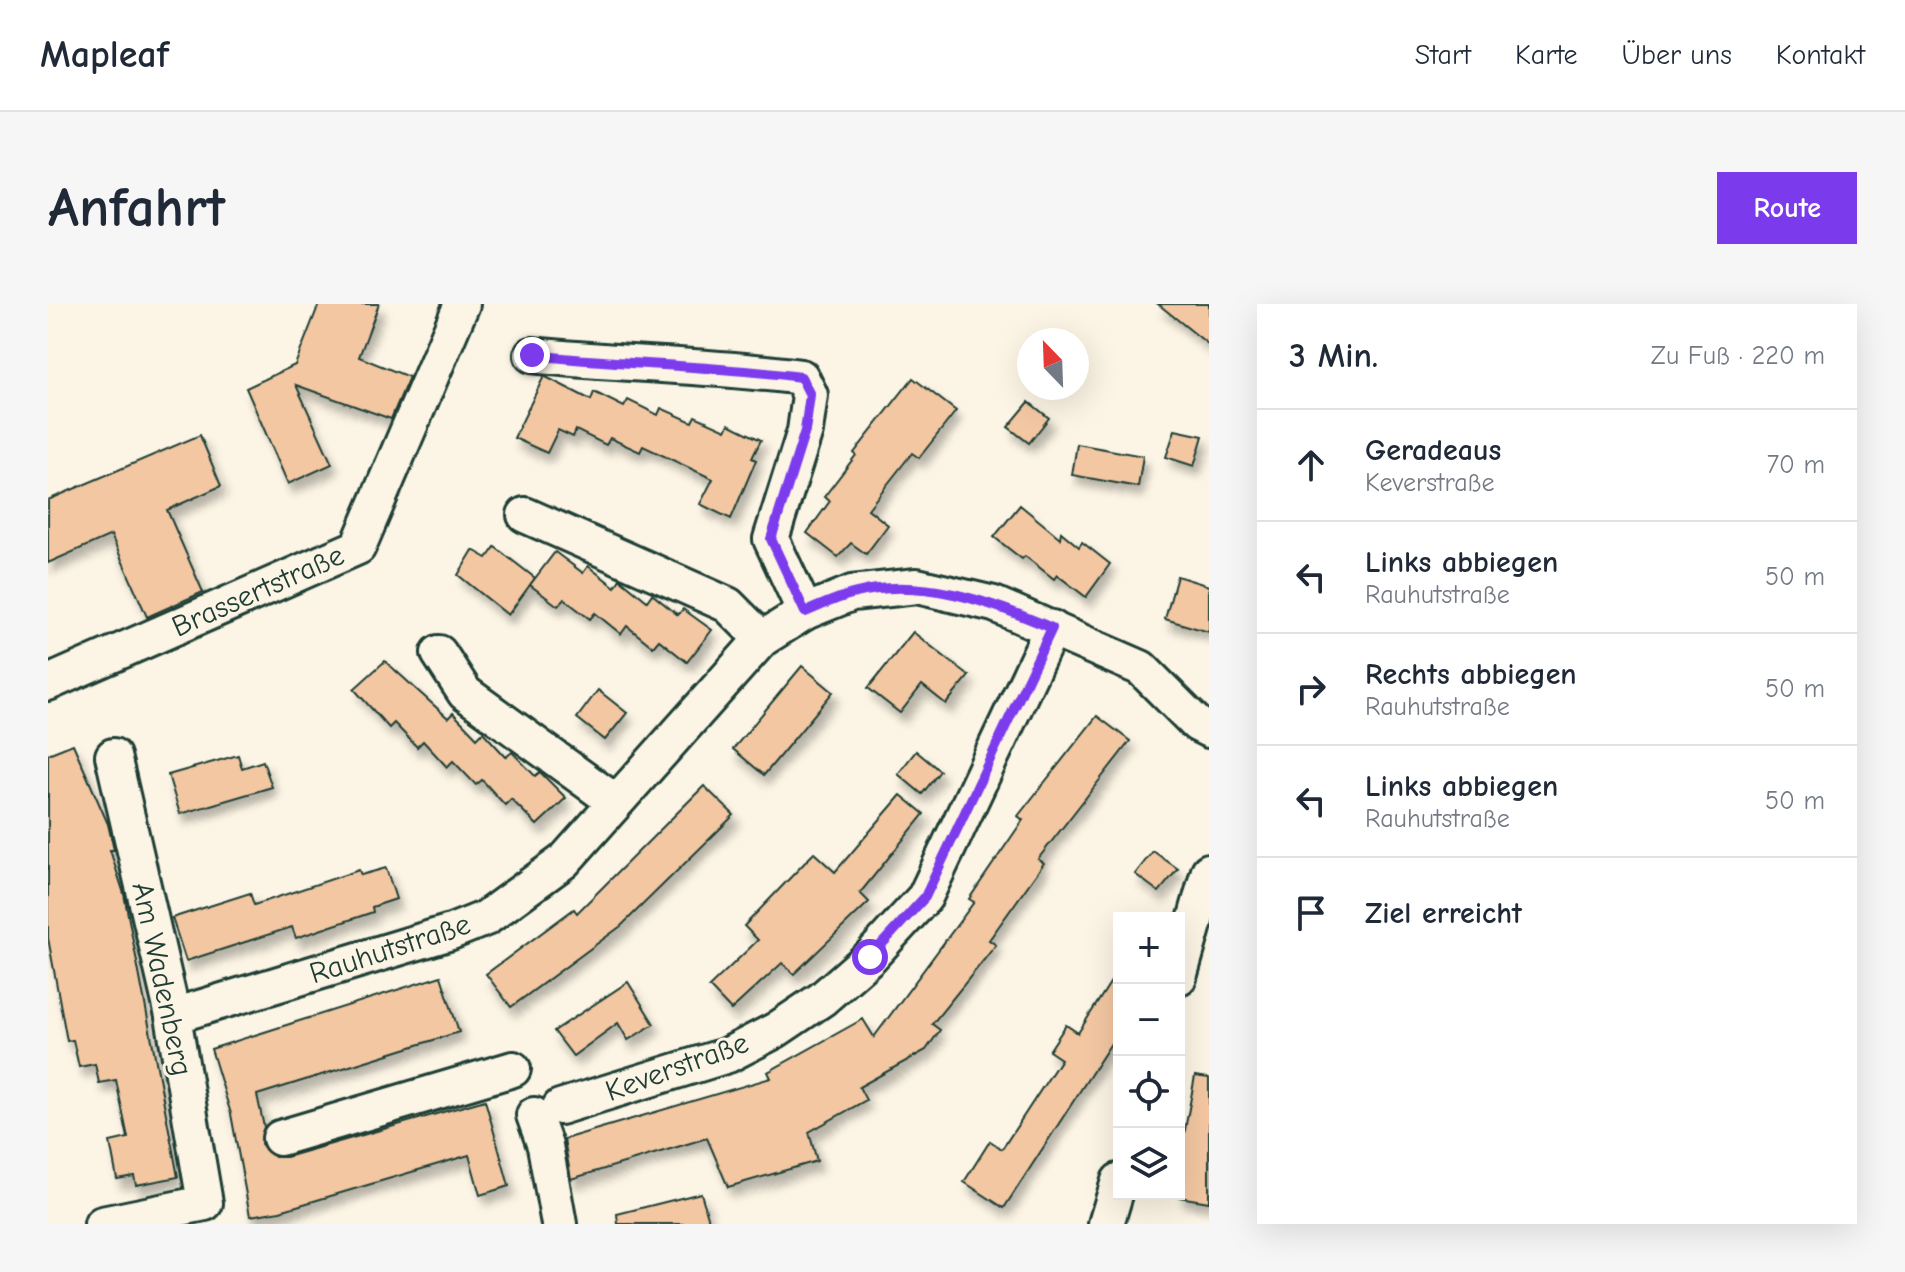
<!DOCTYPE html>
<html lang="de">
<meta charset="utf-8">
<style>
body{margin:0;font-family:"Comic Neue",sans-serif;background:#f6f6f7;color:#1f2937}
.controls{position:absolute;right:24px;bottom:24px;display:grid;overflow:hidden;border-radius:0px;box-shadow:0 8px 32px #0002}
.controls button{width:72px;height:72px;display:grid;place-items:center;padding:0;border:0;border-bottom:2px solid #e0e1e3;background:#fff;color:#1f2937;font:40px sans-serif}
.compass{position:absolute;left:969px;top:24px;width:72px;height:72px;border-radius:50%;background:#fff;box-shadow:0 8px 32px #0002;rotate:337deg}
.stop{position:absolute;width:24px;height:24px;margin:-18px;border:6px solid #7c3aed;border-radius:50%;background:#fff}
.stop.end{background:#7c3aed;border-color:#fff;box-shadow:0 2px 8px #0008}
.list{margin:0;padding:0;list-style:none}
h2{display:flex;justify-content:space-between;align-items:center;height:104px;margin:0;padding:0 32px;font-size:34px}
h2 small{font-size:26px;font-weight:400;color:#747a83}
.list li{display:grid;grid-template-columns:52px 1fr auto;gap:24px;align-items:center;box-sizing:border-box;height:112px;padding:0 32px;border-top:2px solid #e0e1e3}
.list b{display:block;font-size:30px;white-space:nowrap}
.list p{margin:0;font-size:26px;white-space:nowrap;color:#747a83}
.list em{font-size:26px;font-style:normal;color:#747a83}
.icon{flex:none;width:44px;height:44px;fill:none;stroke:currentColor;stroke-width:2;stroke-linecap:round;stroke-linejoin:round}
.map{position:relative;flex:none;width:1161px;height:920px;overflow:hidden;border-radius:0px}
header{display:flex;align-items:center;gap:48px;box-sizing:border-box;height:112px;padding:0 40px;background:#fff;border-bottom:2px solid #e0e1e3}
header strong{font-size:38px}
nav{display:flex;gap:44px;margin-inline-start:auto;font-size:28px}
.intro{display:flex;align-items:center;justify-content:space-between;box-sizing:border-box;height:192px;padding:0 48px}
h1{margin:0;font-size:56px}
.button{padding:20px 36px;border-radius:0px;background:#7c3aed;color:#fff;font-size:28px;font-weight:700}
main{display:flex;gap:48px;padding:0 48px}
aside{flex:1;background:#fff;border-radius:0px;box-shadow:0 8px 32px #0002}
.map>svg:first-child{display:block}
</style>
<header>
<strong>Mapleaf</strong>
<nav><a>Start</a><a>Karte</a><a>Über uns</a><a>Kontakt</a></nav>
</header>
<div class="intro"><h1>Anfahrt</h1><a class="button">Route</a></div>
<main>
<div class="map">
<svg width="1161" height="920" viewBox="0 0 1161 920">
<defs>
<filter id="shadow"><feDropShadow dx="5" dy="9" stdDeviation="4" flood-color="#0004"/></filter>
</defs>
<rect width="100%" height="100%" fill="#fcf5e5"/>
<filter id="ink" filterUnits="userSpaceOnUse"><feTurbulence type="fractalNoise" baseFrequency=".0125" numOctaves="2"/><feDisplacementMap in="SourceGraphic" scale="16" xChannelSelector="R" yChannelSelector="G"/><feConvolveMatrix kernelMatrix="1 2 1 2 8 2 1 2 1" color-interpolation-filters="sRGB"/></filter>
<g filter="url(#ink)">
<!-- building -->
<g fill="#f3c7a2" stroke="#1f3d34" stroke-width="2" filter="url(#shadow)">
<polygon points="271,0 331,0 311,53 361,73 343,115 248,81 284,160 240,180 198,84 247,61"/>
<polygon points="1110,0 1161,0 1161,41"/>
<polygon points="496,72 543,96 546,88 576,103 580,96 610,111 613,104 644,118 647,112 678,126 681,120 713,136 704,154 708,156 683,215 652,200 665,175 595,142 592,148 562,134 558,141 528,126 525,133 510,126 499,149 466,134"/>
<polygon points="865,74 908,107 871,154 864,149 820,205 840,221 818,250 803,239 790,253 759,229 782,197 776,193 808,151 806,149"/>
<polygon points="981,98 1001,114 981,139 960,123"/>
<polygon points="1127,126 1155,132 1146,162 1118,153"/>
<polygon points="152,131 173,182 119,206 155,288 99,313 63,231 0,259 0,196"/>
<polygon points="1029,140 1095,152 1090,183 1024,171"/>
<polygon points="972,201 1012,234 1013,228 1031,243 1034,238 1062,260 1038,293 1009,271 1006,275 977,252 974,255 946,233"/>
<polygon points="447,243 487,274 460,311 410,271 425,246 439,254"/>
<polygon points="507,248 535,269 540,262 567,283 572,275 599,297 604,290 630,311 635,305 664,326 639,358 611,336 605,343 579,322 573,330 547,309 542,315 516,295 510,302 482,281"/>
<polygon points="1129,272 1161,282 1161,328 1117,315"/>
<polygon points="865,328 921,372 898,400 874,381 852,409 820,384"/>
<polygon points="337,357 400,414 405,409 429,434 435,428 458,453 464,448 487,472 492,468 518,494 489,521 463,495 457,501 434,476 428,481 405,457 399,463 375,437 369,443 346,419 341,424 306,385"/>
<polygon points="754,362 785,388 716,471 685,445"/>
<polygon points="550,386 579,409 557,436 529,414"/>
<polygon points="1049,412 1082,437 990,555 996,559 941,636 948,641 884,720 892,726 878,746 811,783 818,796 761,828 769,857 680,883 659,834 523,875 516,835 723,774 720,768 815,715 826,733 926,598 921,595 975,516 970,512"/>
<polygon points="25,440 60,520 66,546 62,546 76,590 130,873 88,881 86,872 69,875 62,838 80,834 68,776 51,779 47,760 31,763 25,736 19,737 0,634 0,450"/>
<polygon points="868,447 892,467 874,490 850,470"/>
<polygon points="190,451 194,464 215,457 224,483 132,510 120,471"/>
<polygon points="656,482 686,511 573,622 463,703 438,670 526,605 529,609"/>
<polygon points="853,491 876,510 812,589 821,598 746,670 734,659 683,706 661,683 710,636 696,622 766,549 787,568"/>
<polygon points="1105,547 1130,565 1111,588 1087,570"/>
<polygon points="338,564 348,595 324,603 325,608 248,634 244,623 138,657 124,614 202,589 206,601 311,566 313,571"/>
<polygon points="1071,665 1071,727 956,904 916,878 942,837 954,845 1013,755 1001,747 1018,721 1030,729"/>
<polygon points="393,672 411,728 209,791 216,823 213,840 227,853 238,853 437,796 461,882 432,891 421,851 232,907 202,912 183,810 163,745"/>
<polygon points="580,678 606,720 580,736 570,719 525,752 506,727"/>
<polygon points="1147,772 1161,774 1161,898 1131,893 1131,842 1134,842"/>
<polygon points="653,889 662,920 570,920 569,910"/>
</g>
<g fill="none" stroke-linecap="round" stroke-linejoin="round">
<defs>
<g id="minor">
<path d="M484 51C574 61 664 61 753 73L762 91 757 127 723 235 757 308"/>
<polyline points="477,211 680,301 714,335"/>
<polyline points="391,349 417,389 566,497"/>
<polyline points="0,379 310,243 414,0"/>
<polyline points="1131,673 1161,567"/>
<polyline points="125,712 403,628 438,614 516,557 714,335 757,308 804,289 869,282 946,300 1093,364 1149,420 1161,426"/>
<polyline points="512,803 680,751 728,726 774,695 822,653 877,593 1004,324"/>
<polyline points="486,811 497,842 511,920"/>
<polyline points="232,834 465,765"/>
<polyline points="54,920 157,899 125,712 65,452"/>
<polyline points="1058,920 1071,877"/>
</g>
</defs>
<!-- minor casing -->
<use href="#minor" stroke="#1f3d34" stroke-width="40"/>
<!-- minor -->
<use href="#minor" stroke="#fcf5e5" stroke-width="34"/>
</g>
</g>
<g fill="none" stroke-linecap="round" stroke-linejoin="round" filter="url(#ink)">
<!-- route -->
<path stroke="#7c3aed" stroke-width="10" d="M484 51C574 61 664 61 753 73L762 91 757 127 723 235 757 308C772 302 788 294 804 290 873 271 941 298 1004 324L877 593 822 653"/>
</g>
<g text-anchor="middle" dominant-baseline="central" stroke-width="6" stroke-linejoin="round" paint-order="stroke">
<!-- street labels -->
<g font-size="30" fill="#1f3d34" stroke="#fcf5e5">
<text transform="translate(210 287) rotate(-24)">Brassertstraße</text>
<text transform="translate(342 645) rotate(-18)">Rauhutstraße</text>
<text transform="translate(114 675) rotate(78)">Am Wadenberg</text>
<text transform="translate(629 763) rotate(-20)">Keverstraße</text>
</g>
</g>
</svg>
<div class="controls">
<button>+</button>
<button>−</button>
<button><svg class="icon" aria-label="locate" viewBox="0 0 24 24"><circle cx="12" cy="12" r="6"/><path d="M12 2v4M12 18v4M2 12h4M18 12h4"/></svg></button>
<button><svg class="icon" aria-label="layers" viewBox="0 0 24 24"><path d="M12 4l9 5-9 5-9-5zM3 14l9 5 9-5"/></svg></button>
</div>
<svg class="compass" viewBox="-18 -18 36 36"><path d="M0-13l5 13h-10z" fill="#e53935"/><path d="M0 13l5-13h-10z" fill="#747a83"/></svg>
<div class="stop" style="left:822px;top:653px"></div>
<div class="stop end" style="left:484px;top:51px"></div>
</div>
<aside>
<h2>3 Min.<small>Zu Fuß · 220 m</small></h2>
<ul class="list">
<li><svg class="icon" aria-label="ahead" viewBox="0 0 24 24"><path d="M12 20V5M6 11l6-6 6 6"/></svg><div><b>Geradeaus</b><p>Keverstraße</p></div><em>70 m</em></li>
<li><svg class="icon" aria-label="left" viewBox="0 0 24 24"><path d="M17 20v-9H6M10 6l-5 5 5 5"/></svg><div><b>Links abbiegen</b><p>Rauhutstraße</p></div><em>50 m</em></li>
<li><svg class="icon" aria-label="right" viewBox="0 0 24 24"><path d="M7 20v-9h11M14 6l5 5-5 5"/></svg><div><b>Rechts abbiegen</b><p>Rauhutstraße</p></div><em>50 m</em></li>
<li><svg class="icon" aria-label="left" viewBox="0 0 24 24"><path d="M17 20v-9H6M10 6l-5 5 5 5"/></svg><div><b>Links abbiegen</b><p>Rauhutstraße</p></div><em>50 m</em></li>
<li><svg class="icon" aria-label="arrive" viewBox="0 0 24 24"><path d="M6 21V4h12l-3 4 3 4H6"/></svg><div><b>Ziel erreicht</b></div></li>
</ul>
</aside>
</main>
